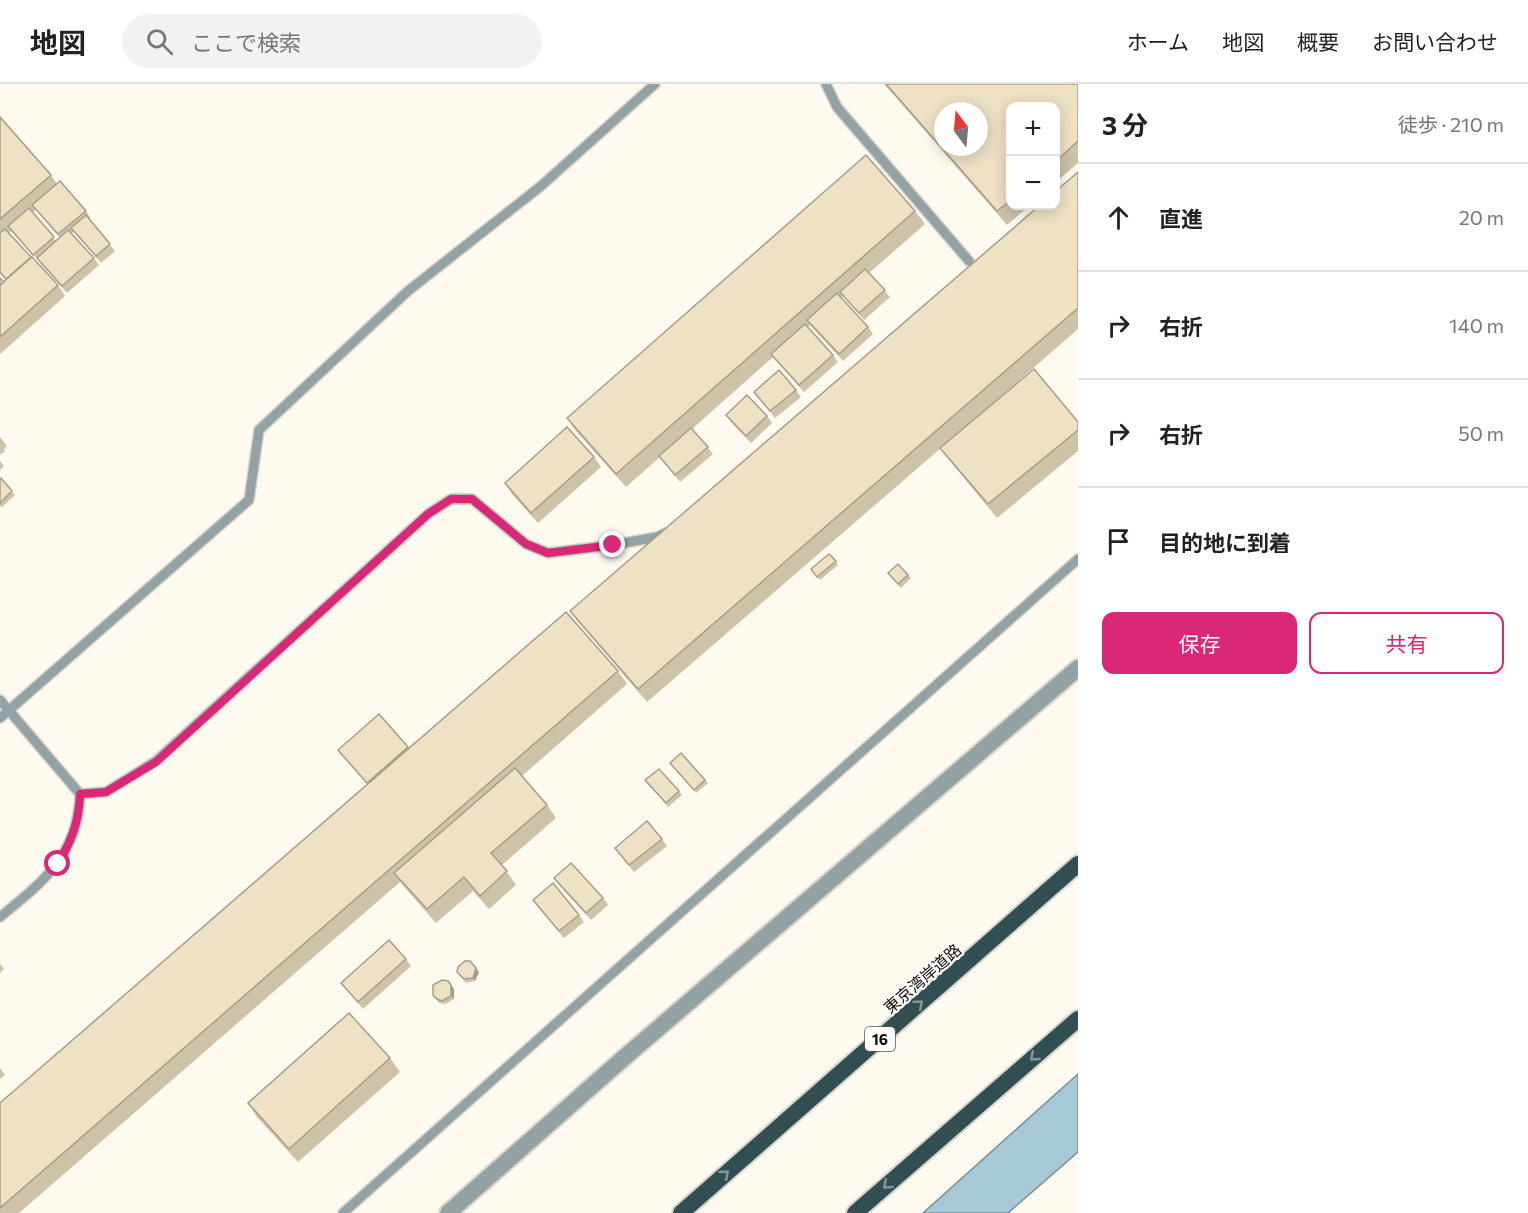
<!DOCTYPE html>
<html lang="ja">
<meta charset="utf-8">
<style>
body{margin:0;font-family:Commissioner,"Noto Sans JP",sans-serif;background:#f2f2f2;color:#222}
.controls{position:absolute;right:18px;top:18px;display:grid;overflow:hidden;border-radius:12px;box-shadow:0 3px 15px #0003}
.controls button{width:54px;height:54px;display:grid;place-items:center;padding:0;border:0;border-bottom:2px solid #e0e0e0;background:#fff;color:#222;font:30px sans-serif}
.compass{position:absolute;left:934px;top:18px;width:54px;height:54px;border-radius:50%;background:#fff;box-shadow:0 3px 15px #0003;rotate:344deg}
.stop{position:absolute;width:18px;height:18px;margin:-14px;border:4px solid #db2777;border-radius:50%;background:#fff}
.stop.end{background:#db2777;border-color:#fff;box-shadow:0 2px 6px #0008}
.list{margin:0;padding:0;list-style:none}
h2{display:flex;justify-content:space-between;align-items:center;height:78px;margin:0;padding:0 24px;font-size:26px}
h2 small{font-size:20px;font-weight:400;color:#767676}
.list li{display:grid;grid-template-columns:39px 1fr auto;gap:18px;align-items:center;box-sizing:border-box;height:108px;padding:0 24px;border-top:2px solid #e0e0e0}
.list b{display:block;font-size:22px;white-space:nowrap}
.list em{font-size:20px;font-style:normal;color:#767676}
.actions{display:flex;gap:12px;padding:18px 24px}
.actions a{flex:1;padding:14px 0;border:2px solid #db2777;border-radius:12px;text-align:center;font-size:21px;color:#db2777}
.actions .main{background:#db2777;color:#fff}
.icon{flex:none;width:33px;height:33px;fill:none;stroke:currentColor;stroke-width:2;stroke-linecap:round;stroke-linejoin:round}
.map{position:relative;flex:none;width:1078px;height:1129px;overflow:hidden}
header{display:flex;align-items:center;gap:36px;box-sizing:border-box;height:84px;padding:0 30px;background:#fff;border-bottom:2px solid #e0e0e0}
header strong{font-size:28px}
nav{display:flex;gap:33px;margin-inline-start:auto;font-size:21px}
.search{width:420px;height:54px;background:#f2f2f2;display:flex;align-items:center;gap:15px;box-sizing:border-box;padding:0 21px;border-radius:33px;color:#767676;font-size:22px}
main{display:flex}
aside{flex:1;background:#fff}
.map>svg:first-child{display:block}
</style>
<header>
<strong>地図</strong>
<div class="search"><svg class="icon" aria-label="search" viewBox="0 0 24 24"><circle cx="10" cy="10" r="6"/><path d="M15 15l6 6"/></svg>ここで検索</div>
<nav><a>ホーム</a><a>地図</a><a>概要</a><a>お問い合わせ</a></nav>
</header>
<main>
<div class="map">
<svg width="1078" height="1129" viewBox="0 0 1078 1129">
<rect width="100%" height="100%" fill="#fffaef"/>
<!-- water -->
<polygon fill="#a7c8d7" stroke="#7a9098" stroke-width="1.5" points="1078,990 1078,1068 1008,1129 923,1129"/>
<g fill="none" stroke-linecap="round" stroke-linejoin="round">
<defs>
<g id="service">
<polyline points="826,0 837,23 969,177"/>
<path d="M0 616 80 710C78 771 44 797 0 833"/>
<polyline points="0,634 249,416 259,346 408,207 541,102 655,0"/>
<polyline points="80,710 106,708 156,677 428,430 451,415 472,415 526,460 548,469 613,461 657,453 665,449"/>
<polyline points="343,1129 1078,475"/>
</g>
<polyline id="minor" points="448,1129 626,972 1078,584"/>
<g id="trunk">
<polyline points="681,1129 1078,780"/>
<polyline points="855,1129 1078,935"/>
</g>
</defs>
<!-- service casing -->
<use href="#service" stroke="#d9d4ca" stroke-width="12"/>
<!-- minor casing -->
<use href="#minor" stroke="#d9d4ca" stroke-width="20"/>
<!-- trunk casing -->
<use href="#trunk" stroke="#d9d4ca" stroke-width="20"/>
<!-- service -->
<use href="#service" stroke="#93a2a4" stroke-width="9"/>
<!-- minor -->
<use href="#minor" stroke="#93a2a4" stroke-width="16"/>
<!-- trunk -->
<use href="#trunk" stroke="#314e52" stroke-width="16"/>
</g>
<!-- wall -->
<g fill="#cec2a9" fill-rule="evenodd">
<polygon points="884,0 1078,0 1078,79 1056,98 1056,22 1011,22 1011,122 1029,122 1007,141"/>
<path d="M0 33 51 91 57 100 86 127 90 133 89 135 115 167 101 179 74 148 71 150 94 174 99 181 67 209 12 147 9 149 58 201 65 212 0 270V194L4 198 6 196 0 190ZM36 126 60 154 56 157 32 129Z"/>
<polygon points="1078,88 1078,245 969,340 1078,338 1078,367 997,434 950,377 941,364 647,618 580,540 570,527"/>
<polygon points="915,127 925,140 869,189 890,213 864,236 843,212 841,213 868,243 873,250 843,277 810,241 808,243 833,271 838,278 804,308 773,273 692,345 713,370 680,398 660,373 626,403 576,347 567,334"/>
<polygon points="796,306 801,313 775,334 754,308"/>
<polygon points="726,331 767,332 772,339 751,359 730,337"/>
<polygon points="0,353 7,362 4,365 5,367 0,371"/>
<polygon points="594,373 601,383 538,439 512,410 505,399"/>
<polygon points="0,377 4,382 0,386"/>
<polygon points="0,395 15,411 2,423 0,422"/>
<polygon points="836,477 838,481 820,496 811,485"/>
<polygon points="888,489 908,491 911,494 901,504"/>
<polygon points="618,587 627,600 522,692 547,721 556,734 502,781 516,801 489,825 473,807 436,839 400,798 19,1129 0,1129 0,1019 367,700 343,673 338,666 379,630 409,664"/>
<polygon points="670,679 705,696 708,699 696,709"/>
<polygon points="645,696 679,707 682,711 668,723"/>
<polygon points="662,755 667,762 634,788 615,764"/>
<polygon points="554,794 603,814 608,821 591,836 559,801"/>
<polygon points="533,816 579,831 584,838 564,854"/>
<polygon points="406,875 411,882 363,925 341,899"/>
<polygon points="0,880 4,885 0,889"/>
<polygon points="457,888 479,888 475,897 466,899"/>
<polygon points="451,901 454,905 454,915 445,920 439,919 433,911"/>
<polygon points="390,974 400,988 298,1078 257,1033 248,1019"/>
<polygon points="0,984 5,991 0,995"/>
</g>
<!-- shaded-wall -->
<g fill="#a79e89">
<polygon points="476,884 479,888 475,897 473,894"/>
<polygon points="451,901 454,905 454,915 451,912"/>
</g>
<!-- building -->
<g fill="#efe1c4" stroke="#a79e89" stroke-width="1.5" fill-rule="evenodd">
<path d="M886 0H1078V57L1056 77V22H1011V116L997 127ZM943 27H979V63H943Z"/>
<polygon points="0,33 51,91 0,135"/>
<polygon points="866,71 915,127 616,390 567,334"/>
<polygon points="1078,88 1078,224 638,605 570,527 1039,122 1056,122 1056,107"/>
<polygon points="60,97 86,127 58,150 32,121"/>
<polygon points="29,124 54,153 33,171 8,142"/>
<polygon points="86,131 110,160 96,172 71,144"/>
<polygon points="5,145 31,173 6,195 0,188 0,149"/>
<polygon points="68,146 94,174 62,202 37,174"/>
<polygon points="32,173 58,201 0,253 0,201"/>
<polygon points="865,185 885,206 859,229 840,208"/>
<polygon points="0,194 4,198 0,201"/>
<polygon points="837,209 868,243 839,270 807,236"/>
<polygon points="805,240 833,271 799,301 771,270"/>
<polygon points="1034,285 1078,338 1078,346 988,420 940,364"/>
<polygon points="779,286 796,306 770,327 754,308"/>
<polygon points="747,311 767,332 746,352 726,331"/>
<polygon points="567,343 594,373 531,429 505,399"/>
<polygon points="691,344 708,363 675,391 659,372"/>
<polygon points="1,394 12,407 0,419 0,395"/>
<polygon points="829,470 836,477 817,493 811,485"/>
<polygon points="898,480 908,491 898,500 888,489"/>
<polygon points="566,528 618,587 0,1124 0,1019"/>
<polygon points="379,630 408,663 367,699 338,666"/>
<polygon points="681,669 705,696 694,706 670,679"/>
<polygon points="515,684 547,721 491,769 507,787 480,812 464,793 427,825 394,789"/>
<polygon points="659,685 679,707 666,719 645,696"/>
<polygon points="647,737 662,755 629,781 615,764"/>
<polygon points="571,779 603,814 586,829 554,794"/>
<polygon points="553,799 579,831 559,847 533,816"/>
<polygon points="389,856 406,875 358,918 341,899"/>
<polygon points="465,877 470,877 476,884 473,894 464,895 457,888 458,883"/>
<polygon points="442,896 448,897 451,901 451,912 442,917 437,915 433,911 433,901"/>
<polygon points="349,929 390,974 289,1065 248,1019"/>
</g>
<!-- one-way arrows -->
<defs><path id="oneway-chevron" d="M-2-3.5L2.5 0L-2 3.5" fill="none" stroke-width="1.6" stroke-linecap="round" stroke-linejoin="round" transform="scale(1.5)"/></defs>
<g stroke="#839597">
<use href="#oneway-chevron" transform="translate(919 920) rotate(-41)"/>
<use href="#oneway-chevron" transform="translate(1034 973) rotate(139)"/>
<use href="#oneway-chevron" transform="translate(725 1090) rotate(-41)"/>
<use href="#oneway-chevron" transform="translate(887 1101) rotate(139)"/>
</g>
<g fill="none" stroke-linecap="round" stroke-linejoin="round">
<!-- route -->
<path stroke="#db2777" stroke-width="8" d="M58 780C72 755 79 738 80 710L106 708 156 678 428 430 451 415H472L526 460 548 469 613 461"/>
</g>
<g text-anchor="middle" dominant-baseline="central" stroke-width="4.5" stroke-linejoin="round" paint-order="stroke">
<!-- shield labels -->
<rect fill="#fff" stroke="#595650" stroke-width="1.5" x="865" y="943" width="30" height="24" rx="4.5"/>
<g font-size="15" font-weight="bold" fill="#120e05">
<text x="880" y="955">16</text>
</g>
<!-- street labels -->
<g font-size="16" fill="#120e05" stroke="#fff">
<text transform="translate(922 894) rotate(-41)">東京湾岸道路</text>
</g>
</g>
</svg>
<div class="controls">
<button>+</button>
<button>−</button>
</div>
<svg class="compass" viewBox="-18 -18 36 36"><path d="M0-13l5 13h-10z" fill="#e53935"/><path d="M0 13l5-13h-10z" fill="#767676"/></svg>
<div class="stop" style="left:58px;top:780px"></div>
<div class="stop end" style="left:613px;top:461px"></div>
</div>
<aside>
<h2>3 分<small>徒歩 · 210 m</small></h2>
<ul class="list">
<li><svg class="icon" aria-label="ahead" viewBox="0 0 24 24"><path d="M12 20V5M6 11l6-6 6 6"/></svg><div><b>直進</b></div><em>20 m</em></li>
<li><svg class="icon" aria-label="right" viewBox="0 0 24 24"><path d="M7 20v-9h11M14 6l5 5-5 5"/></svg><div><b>右折</b></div><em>140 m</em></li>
<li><svg class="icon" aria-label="right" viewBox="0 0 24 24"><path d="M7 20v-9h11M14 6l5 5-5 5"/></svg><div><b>右折</b></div><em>50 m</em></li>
<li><svg class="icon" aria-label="arrive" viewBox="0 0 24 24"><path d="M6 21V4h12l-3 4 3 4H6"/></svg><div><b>目的地に到着</b></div></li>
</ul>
<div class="actions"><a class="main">保存</a><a>共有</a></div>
</aside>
</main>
